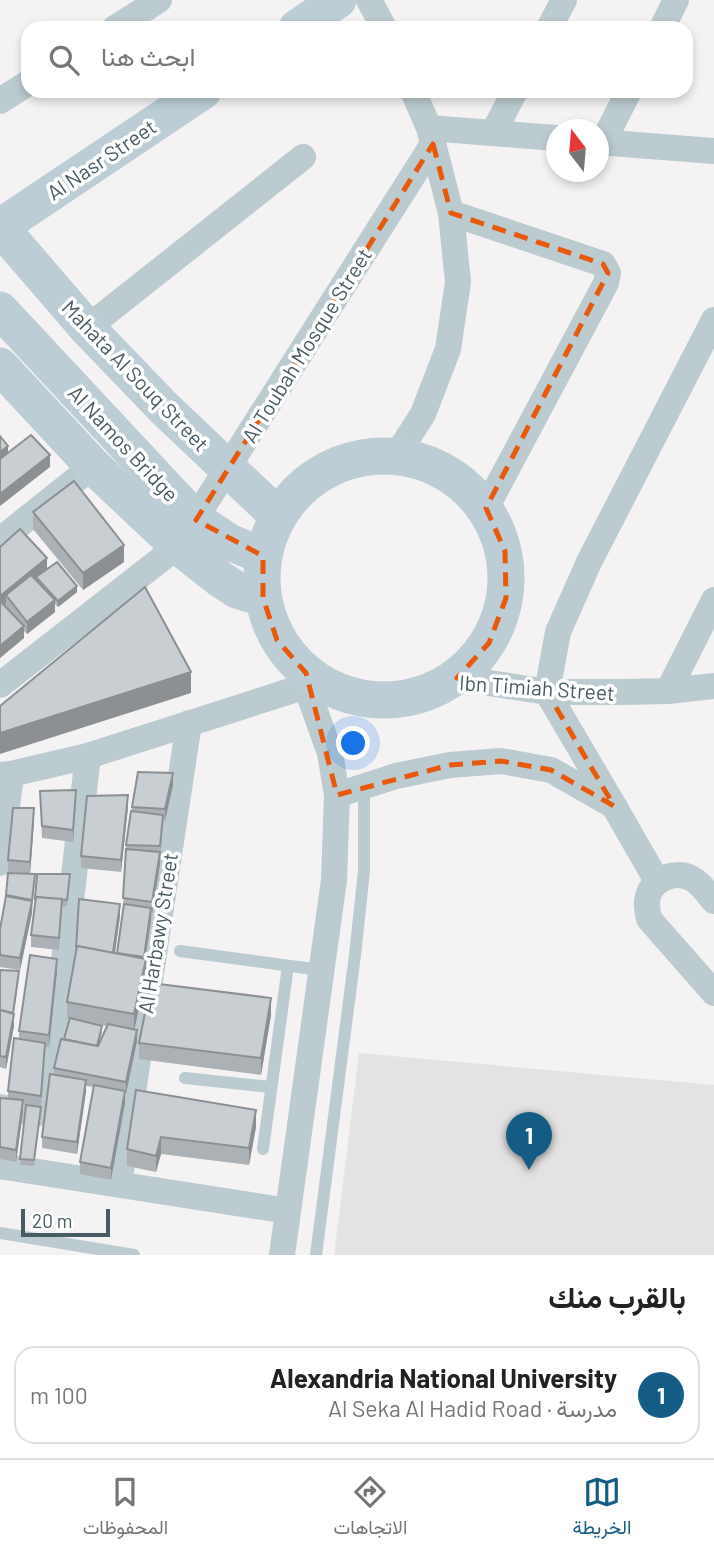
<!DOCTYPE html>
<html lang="ar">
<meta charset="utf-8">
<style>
body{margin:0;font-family:Barlow,Vazirmatn,sans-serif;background:#f6f6f6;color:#222;direction:rtl}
.compass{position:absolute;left:546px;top:119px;width:63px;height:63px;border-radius:50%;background:#fff;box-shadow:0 4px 10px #0003;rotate:344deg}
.scale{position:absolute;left:21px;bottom:18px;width:89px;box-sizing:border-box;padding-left:7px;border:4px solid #475b62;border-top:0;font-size:19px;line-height:24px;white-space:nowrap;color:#475b62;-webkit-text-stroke:5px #fff;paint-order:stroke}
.you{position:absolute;left:354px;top:744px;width:24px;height:24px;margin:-18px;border:5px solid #fff;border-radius:50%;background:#1a73e8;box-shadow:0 0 0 10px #1a73e833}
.badge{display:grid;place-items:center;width:46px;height:46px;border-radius:50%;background:#145c84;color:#fff;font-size:23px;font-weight:700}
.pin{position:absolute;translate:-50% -58px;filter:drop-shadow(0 2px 4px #0008)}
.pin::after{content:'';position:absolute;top:37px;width:24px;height:21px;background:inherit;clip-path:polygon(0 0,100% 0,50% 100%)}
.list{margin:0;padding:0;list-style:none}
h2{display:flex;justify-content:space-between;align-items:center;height:91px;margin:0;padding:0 28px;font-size:30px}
h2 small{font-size:23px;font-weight:400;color:#767676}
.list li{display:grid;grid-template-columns:46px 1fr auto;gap:21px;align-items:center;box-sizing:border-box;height:98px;margin:0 14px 14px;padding:0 14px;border:2px solid #e0e0e0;border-radius:21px}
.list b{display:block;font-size:26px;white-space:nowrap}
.list p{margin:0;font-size:23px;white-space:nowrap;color:#767676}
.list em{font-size:23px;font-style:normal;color:#767676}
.icon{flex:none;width:38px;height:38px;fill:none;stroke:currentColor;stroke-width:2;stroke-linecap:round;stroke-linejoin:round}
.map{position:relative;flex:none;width:714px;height:1255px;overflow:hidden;direction:ltr}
.search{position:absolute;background:#fff;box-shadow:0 4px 10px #0003;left:21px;right:21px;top:21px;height:77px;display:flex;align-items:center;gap:18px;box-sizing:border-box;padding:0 24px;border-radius:21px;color:#767676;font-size:26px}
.sheet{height:203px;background:#fff}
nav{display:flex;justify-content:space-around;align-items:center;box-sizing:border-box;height:98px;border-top:2px solid #e0e0e0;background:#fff;font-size:19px;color:#767676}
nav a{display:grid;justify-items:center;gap:4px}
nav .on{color:#145c84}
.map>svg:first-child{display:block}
</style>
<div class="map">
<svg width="714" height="1255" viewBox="0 0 714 1255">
<rect width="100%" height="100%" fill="#f4f2f2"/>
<!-- education -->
<polygon fill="#e5e2e4" points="359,1053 714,1085 714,1255 334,1255"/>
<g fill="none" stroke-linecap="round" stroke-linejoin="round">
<!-- lane -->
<g stroke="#bbcbd0" stroke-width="12">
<polyline points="180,951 320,970"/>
<polyline points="185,1078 271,1087"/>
<polyline points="263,1149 288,966"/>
<polyline points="0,1233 134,1255"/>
<polyline points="316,1255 355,955 364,871 364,787"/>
</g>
<!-- street -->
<g stroke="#bbcbd0" stroke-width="26">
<polyline points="369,0 384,28"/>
<polyline points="115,28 159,0"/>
<polyline points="549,28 564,0"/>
<polyline points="662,28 676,0"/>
<polyline points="0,101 28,83"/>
<polyline points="429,128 556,138"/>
<polyline points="493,133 515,91"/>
<polyline points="598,142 714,151"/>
<polyline points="603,142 629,91"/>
<polyline points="451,213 603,264 608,273 606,283 486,508"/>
<polyline points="87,328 303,157"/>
<polyline points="396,456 423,414 448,349 458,282 451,213 429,128 413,91"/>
<polyline points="0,540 93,466"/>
<polyline points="457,678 547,692 623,692 668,691 714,686"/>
<polyline points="0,685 178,546 433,144"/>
<polyline points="668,691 714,600"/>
<polyline points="0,775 11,774 88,756 306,686"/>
<polyline points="337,795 396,776 450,765 501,761 551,770 614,806 657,881"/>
<polyline points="614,806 547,692 558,632 589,562 714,320"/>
<polyline points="0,863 11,774"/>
<path d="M714 901C708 894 702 885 694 880 680 870 658 876 650 891 645 900 647 910 649 919L714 993"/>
<polyline points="0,1107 38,1113 44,1110 47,1105 88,756"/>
<polyline points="0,1166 288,1211"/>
<polyline points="119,1184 189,723"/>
<polyline points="282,1255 334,880 337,795 330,753 306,686 306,673"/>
</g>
<!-- secondary -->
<g stroke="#bccdd5" stroke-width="37">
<polyline points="297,28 338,0"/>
<polyline points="0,227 87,328 164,408 278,516"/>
<polyline points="0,227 203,91"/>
<polyline points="0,310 196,520 229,542 263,556"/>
<polyline points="0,366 93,466 178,546 220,579 237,590 263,598"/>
<circle cx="384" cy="578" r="122"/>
</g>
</g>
<!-- wall -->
<g fill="#acb1b5" fill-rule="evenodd">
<polygon points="33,512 124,562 83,590 33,529"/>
<polygon points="0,547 47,570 77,592 58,607 55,604 55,612 27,634 24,631 24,638 0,658"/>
<path d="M173 785 165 821H163L160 864 145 959 146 976 134 1029 137 1041 125 1094V1103L111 1180 80 1174V1162L93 1087 86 1086 77 1154 42 1148V1137L54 1075V1068L64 1039 70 1019H67V1002L120 916 115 953 117 954 123 910 126 845 132 807ZM93 1024 107 1026 99 1046 102 1032Z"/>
<polygon points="40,791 76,802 73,842 42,838"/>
<polygon points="128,807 121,872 81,868 81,856"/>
<polygon points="34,820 30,874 8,872 8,860"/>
<polygon points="35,880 32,913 20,970 0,967 0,929 6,895"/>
<polygon points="70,881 67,906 62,906 59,950 31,947 31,935 35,898"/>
<polygon points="0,970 19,977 14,1014 14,1026 6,1069 0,1067"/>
<polygon points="57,971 49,1047 45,1047 41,1108 34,1166 20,1165 26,1105 23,1105 23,1112 16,1162 0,1159 0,1098 8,1099 8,1091 19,1039 19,1031"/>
<polygon points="271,1015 261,1075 139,1059 139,1043"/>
<polygon points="136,1090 256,1127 249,1165 161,1154 156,1172 127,1166 127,1149"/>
</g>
<!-- shaded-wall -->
<g fill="#8c9093">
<polygon points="8,446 8,458 0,464 0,452"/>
<polygon points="50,455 50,467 0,506 0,494"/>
<polygon points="124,545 124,562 83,590 83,573"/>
<polygon points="47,558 47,570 10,600 6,595 6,603 0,608 0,596"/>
<polygon points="77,586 77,592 58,607 58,601"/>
<polygon points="55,600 55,612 27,634 27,622"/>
<polygon points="24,626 24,638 0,658 0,646"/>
<polygon points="191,672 191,693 0,754 0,733"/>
<polygon points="173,773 173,785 165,821 165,809"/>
<polygon points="76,790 76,802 73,842 73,830"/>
<polygon points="128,795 128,807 121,872 121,860"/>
<polygon points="34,808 34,820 30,874 30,862"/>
<polygon points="160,852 160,864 152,914 152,902"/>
<polygon points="32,901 32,913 20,970 20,958"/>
<polygon points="120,904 120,916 113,965 113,953"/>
<polygon points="151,908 151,920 144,968 146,959 146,976 134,1031 134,1014 144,968 144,957"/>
<polygon points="57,959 57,971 49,1047 49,1035"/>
<polygon points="271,998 271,1015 261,1075 261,1058"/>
<polygon points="14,1014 14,1026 6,1069 6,1057"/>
<polygon points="137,1030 137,1041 126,1094 126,1082"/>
<polygon points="86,1080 86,1092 77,1154 77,1142"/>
<polygon points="125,1091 125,1103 111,1180 111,1168"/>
<polygon points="23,1100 23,1112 16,1162 16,1150"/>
<polygon points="256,1110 256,1127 249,1165 249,1148"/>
<polygon points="161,1137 161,1154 156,1172 156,1156"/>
</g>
<!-- building -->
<g fill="#c8ced2" stroke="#8c9093" stroke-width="2">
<polygon points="31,435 50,455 0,494 0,459"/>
<polygon points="0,436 8,446 0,452"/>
<polygon points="74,481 124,545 83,573 33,512"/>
<polygon points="20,529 47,558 0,596 0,547"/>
<polygon points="57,562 77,586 58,601 36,577"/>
<polygon points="31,575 55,600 27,622 6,595"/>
<polygon points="145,587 191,672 0,733 0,706"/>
<polygon points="0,601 24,626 0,646"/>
<polygon points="138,772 173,773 165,809 132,807"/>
<polygon points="76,790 73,830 42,826 40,791"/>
<polygon points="128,795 121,860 81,856 87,796"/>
<polygon points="13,808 34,808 30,862 8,860"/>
<polygon points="131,811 163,815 160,846 126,845"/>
<polygon points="126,849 160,852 152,902 123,898"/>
<polygon points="8,873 35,874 32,900 6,895"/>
<polygon points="37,874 70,874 67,900 36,897 35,898"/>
<polygon points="6,896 32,901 20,958 0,955 0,929"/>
<polygon points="36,897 62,899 59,938 31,935"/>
<polygon points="79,899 120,904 113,953 77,946 76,948"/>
<polygon points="124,904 151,908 144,957 117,953"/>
<polygon points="77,946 146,959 134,1014 67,1002"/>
<polygon points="30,955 57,959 49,1035 19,1031"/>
<polygon points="0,970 19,971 13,1013 0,1010"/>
<polygon points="151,983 271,998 261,1058 139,1043"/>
<polygon points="0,1010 14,1014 6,1057 0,1056"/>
<polygon points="70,1018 102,1026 97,1046 64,1039"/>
<polygon points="108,1024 137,1030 126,1082 54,1068 61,1039 98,1046"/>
<polygon points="14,1038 45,1043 41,1096 8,1091"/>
<polygon points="50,1074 86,1080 77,1142 42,1137"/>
<polygon points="94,1085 125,1091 111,1168 80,1162"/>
<polygon points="136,1090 256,1110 249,1148 161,1137 156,1156 127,1149"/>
<polygon points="0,1098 23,1100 16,1150 0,1147"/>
<polygon points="26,1105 41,1107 34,1160 20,1159"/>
</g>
<!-- marked area -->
<path fill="none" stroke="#e8590c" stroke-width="5" stroke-dasharray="14 9" stroke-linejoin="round" d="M433 144 451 213 603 264 608 273 486 508 505 551 506 598 489 643 457 678 547 692 614 806 551 770 501 761 450 765 337 795 306 673 277 640 263 598V556L196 520Z"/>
<g text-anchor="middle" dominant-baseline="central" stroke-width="7" stroke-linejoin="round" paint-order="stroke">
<!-- street labels -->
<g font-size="21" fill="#475b62" stroke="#fff">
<text transform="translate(101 159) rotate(-34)">Al Nasr Street</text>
<text transform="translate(306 345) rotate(-58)">Al Toubah Mosque Street</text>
<text transform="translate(136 375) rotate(46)">Mahata Al Souq Street</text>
<text transform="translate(124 443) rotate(47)">Al Namos Bridge</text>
<text transform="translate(537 687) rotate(4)">Ibn Timiah Street</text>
<text transform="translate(157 933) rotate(-81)">Al Harbawy Street</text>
</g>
</g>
</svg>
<svg class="compass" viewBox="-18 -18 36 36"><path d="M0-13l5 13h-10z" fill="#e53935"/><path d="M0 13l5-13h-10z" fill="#767676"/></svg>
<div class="scale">20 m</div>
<div class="you"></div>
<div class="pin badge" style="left:529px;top:1170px">1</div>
<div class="search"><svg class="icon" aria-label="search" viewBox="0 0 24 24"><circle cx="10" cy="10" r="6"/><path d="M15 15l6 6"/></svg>ابحث هنا</div>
</div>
<section class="sheet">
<h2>بالقرب منك<small></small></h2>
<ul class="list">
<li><span class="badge">1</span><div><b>Alexandria National University</b><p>مدرسة · Al Seka Al Hadid Road</p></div><em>100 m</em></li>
</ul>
</section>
<nav>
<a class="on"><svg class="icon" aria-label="map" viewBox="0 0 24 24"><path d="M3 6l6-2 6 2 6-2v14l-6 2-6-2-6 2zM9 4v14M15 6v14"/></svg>الخريطة</a>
<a><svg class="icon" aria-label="directions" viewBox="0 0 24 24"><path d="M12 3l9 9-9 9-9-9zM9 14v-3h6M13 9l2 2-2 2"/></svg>الاتجاهات</a>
<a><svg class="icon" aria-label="saved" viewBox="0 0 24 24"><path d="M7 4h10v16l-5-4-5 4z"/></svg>المحفوظات</a>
</nav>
